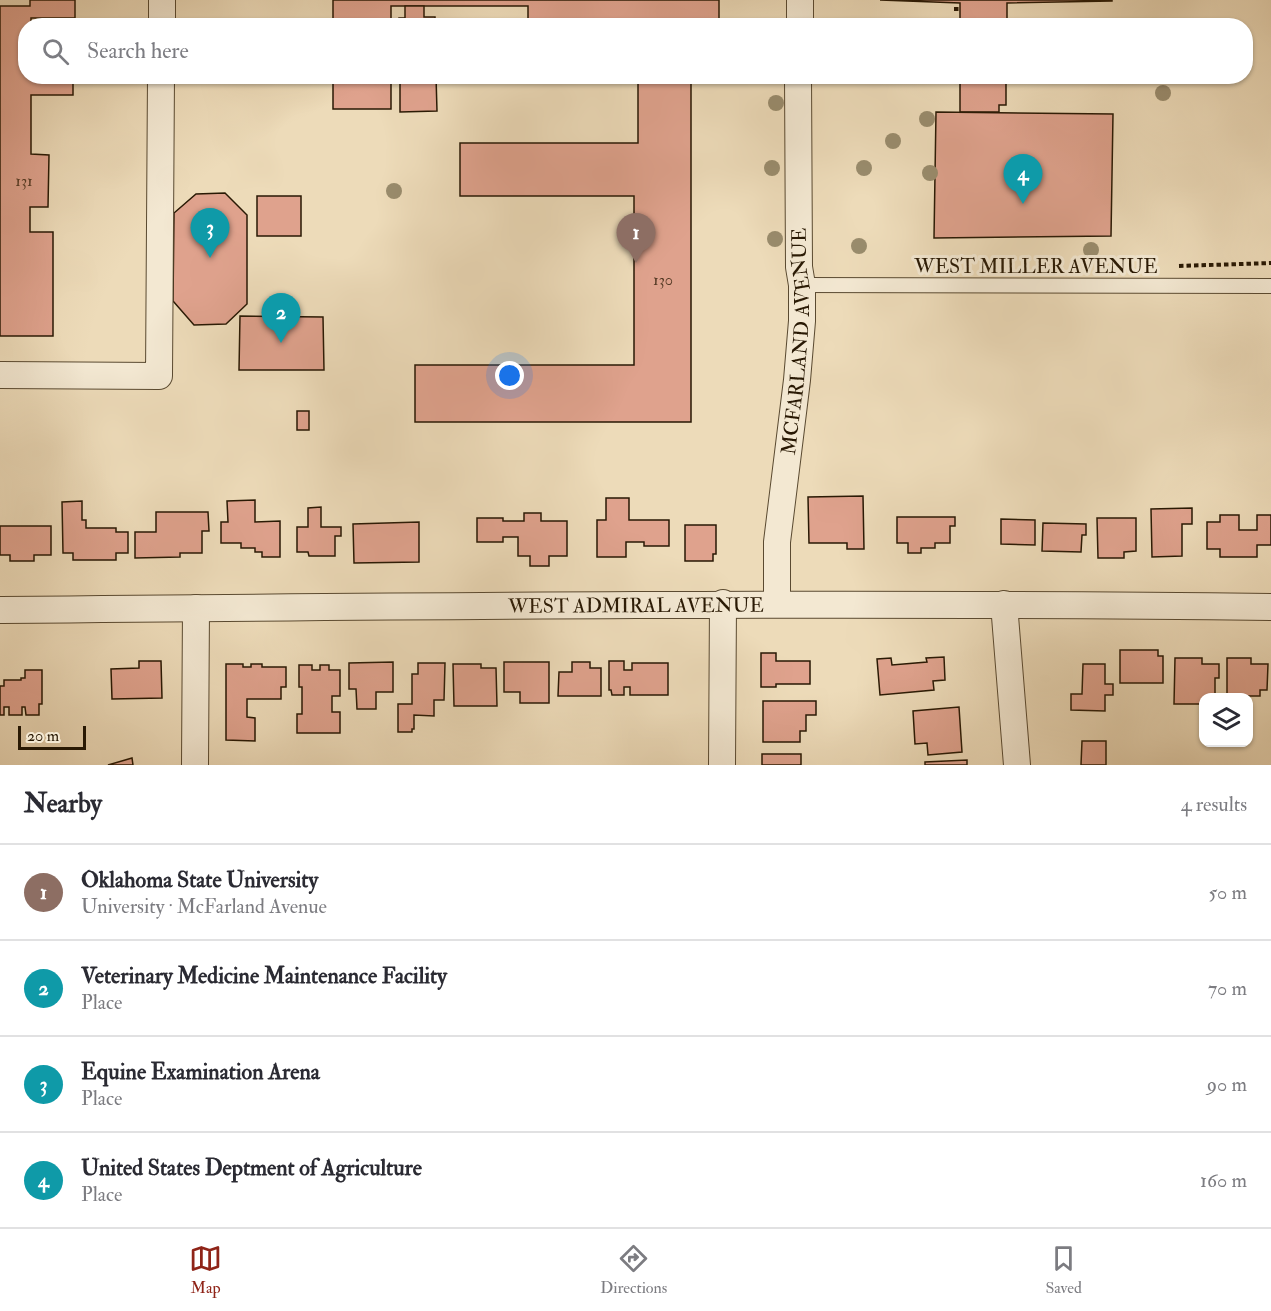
<!DOCTYPE html>
<meta charset="utf-8">
<style>
body{margin:0;font-family:"IM FELL Double Pica",serif;background:#f2f2f3;color:#2b2b33}
.controls{position:absolute;right:18px;bottom:18px;display:grid;overflow:hidden;border-radius:12px;box-shadow:0 2px 4px #0004}
.controls button{width:54px;height:54px;display:grid;place-items:center;padding:0;border:0;border-bottom:2px solid #e1e1e2;background:#fff;color:#2b2b33;font:30px sans-serif}
.scale{position:absolute;left:18px;bottom:15px;width:68px;box-sizing:border-box;padding-left:6px;border:3px solid #291904;border-top:0;font-size:16px;line-height:21px;white-space:nowrap;color:#291904;-webkit-text-stroke:4px #f3e8d2;paint-order:stroke}
.you{position:absolute;left:510px;top:376px;width:21px;height:21px;margin:-15px;border:4px solid #fff;border-radius:50%;background:#1a73e8;box-shadow:0 0 0 9px #1a73e833}
.badge{display:grid;place-items:center;width:39px;height:39px;border-radius:50%;background:#8f2418;color:#fff;font-size:20px;font-weight:700}
.pin{position:absolute;translate:-50% -50px;filter:drop-shadow(0 2px 3px #0008)}
.pin::after{content:'';position:absolute;top:32px;width:21px;height:18px;background:inherit;clip-path:polygon(0 0,100% 0,50% 100%)}
.list{margin:0;padding:0;list-style:none}
h2{display:flex;justify-content:space-between;align-items:center;height:78px;margin:0;padding:0 24px;font-size:26px}
h2 small{font-size:20px;font-weight:400;color:#7c7c81}
.list li{display:grid;grid-template-columns:39px 1fr auto;gap:18px;align-items:center;box-sizing:border-box;height:96px;padding:0 24px;border-top:2px solid #e1e1e2}
.list b{display:block;font-size:22px;white-space:nowrap}
.list p{margin:0;font-size:20px;white-space:nowrap;color:#7c7c81}
.list em{font-size:20px;font-style:normal;color:#7c7c81}
.icon{flex:none;width:33px;height:33px;fill:none;stroke:currentColor;stroke-width:2;stroke-linecap:round;stroke-linejoin:round}
.map{position:relative;flex:none;width:1271px;height:765px;overflow:hidden}
.search{position:absolute;background:#fff;box-shadow:0 2px 4px #0004;left:18px;right:18px;top:18px;height:66px;display:flex;align-items:center;gap:15px;box-sizing:border-box;padding:0 21px;border-radius:24px;color:#7c7c81;font-size:22px}
.sheet{height:462px;background:#fff}
nav{display:flex;justify-content:space-around;align-items:center;box-sizing:border-box;height:84px;border-top:2px solid #e1e1e2;background:#fff;font-size:16px;color:#7c7c81}
nav a{display:grid;justify-items:center;gap:3px}
nav .on{color:#8f2418}
.map>svg:first-child{display:block}
</style>
<div class="map">
<svg width="1271" height="765" viewBox="0 0 1271 765">
<rect width="100%" height="100%" fill="#eddbb9"/>
<filter id="stains"><feTurbulence type="fractalNoise" baseFrequency=".00333" numOctaves="4"/><feColorMatrix values="0 0 0 0 .2 0 0 0 0 .09 0 0 0 0 .02 0 0 0 .5 -.17"/></filter>
<radialGradient id="worn" r=".72"><stop offset=".6" stop-color="#630" stop-opacity="0"/><stop offset="1" stop-color="#630" stop-opacity=".3"/></radialGradient>
<!-- building -->
<g fill="#dfa28d" stroke="#291904" stroke-width="1.5">
<polygon points="30,0 75,0 75,18 31,18 31,26 26,26 26,76 73,76 73,95 31,95 31,154 49,155 48,207 30,207 30,232 53,232 53,336 0,336 0,6 30,6"/>
<polygon points="333,0 719,0 719,21 699,21 699,26 638,26 638,19 528,19 528,6 391,6 391,26 333,26"/>
<polygon points="880,0 1112,0 1112,1 1007,3 1007,26 960,26 960,3"/>
<polygon points="405,6 424,6 424,17 435,17 435,26 399,26 399,18 405,18"/>
<rect x="333" y="76" width="58" height="33"/>
<polygon points="400,76 436,76 437,111 400,112"/>
<polygon points="638,76 691,76 691,422 415,422 415,365 634,365 634,196 460,196 460,143 638,143"/>
<polygon points="960,76 1006,76 1006,105 999,105 999,112 960,112"/>
<polygon points="936,112 1113,114 1111,236 934,238"/>
<polygon points="225,193 247,215 247,304 226,324 194,325 173,301 174,213 196,194"/>
<rect x="257" y="196" width="44" height="40"/>
<polygon points="240,316 323,317 324,370 239,370"/>
<rect x="297" y="411" width="12" height="19"/>
<polygon points="863,496 864,549 847,549 847,543 809,543 808,497"/>
<polygon points="606,498 629,498 629,520 669,520 669,546 644,546 644,542 626,542 626,557 597,557 597,520 606,520"/>
<polygon points="255,500 255,522 280,521 280,557 262,557 262,552 255,552 255,548 241,548 241,543 221,543 221,522 228,522 227,501"/>
<polygon points="82,501 82,520 86,520 86,528 116,528 116,532 128,532 128,553 116,553 116,560 73,560 73,553 63,553 62,502"/>
<polygon points="321,507 321,527 341,527 341,536 335,536 335,556 309,556 308,552 297,552 297,527 308,527 308,508"/>
<polygon points="1192,508 1192,524 1182,524 1182,556 1152,557 1151,509"/>
<polygon points="156,512 208,512 209,531 202,531 202,553 180,553 180,557 135,558 135,532 156,532"/>
<polygon points="524,513 541,513 541,521 567,521 567,556 549,556 549,566 530,566 530,556 518,556 518,537 503,537 503,542 477,542 477,518 503,518 503,521 524,521"/>
<polygon points="1220,515 1239,515 1239,530 1257,530 1257,515 1271,515 1271,545 1257,545 1257,557 1220,557 1220,549 1207,549 1207,522 1220,522"/>
<polygon points="897,517 955,517 955,526 950,526 950,543 935,543 935,548 921,548 921,553 908,553 908,543 897,543"/>
<polygon points="1097,518 1136,518 1136,551 1124,552 1124,558 1098,558"/>
<polygon points="1001,519 1035,520 1035,545 1001,544"/>
<polygon points="419,522 419,562 354,563 353,524"/>
<polygon points="1043,523 1086,524 1086,535 1082,535 1081,552 1042,551"/>
<polygon points="685,525 716,525 716,554 713,554 713,561 685,561"/>
<polygon points="0,526 51,526 51,555 34,555 34,561 10,561 10,555 0,555"/>
<polygon points="1120,650 1158,650 1158,656 1163,656 1163,683 1120,683"/>
<polygon points="761,653 776,653 776,661 810,661 810,684 776,684 776,687 761,687"/>
<polygon points="944,657 945,680 933,681 934,690 880,695 877,659 891,658 892,665 927,662 926,658"/>
<polygon points="1175,658 1202,658 1202,664 1219,664 1219,678 1215,678 1215,698 1204,698 1202,704 1174,704"/>
<polygon points="1227,658 1251,658 1251,664 1268,664 1267,690 1260,690 1260,696 1227,696"/>
<polygon points="139,661 161,661 162,698 112,699 111,669 139,668"/>
<polygon points="609,661 624,661 624,670 632,670 632,663 668,663 668,695 630,695 630,687 624,687 624,695 612,695 611,690 609,690"/>
<polygon points="393,662 393,692 376,692 376,709 357,709 356,689 349,689 349,663"/>
<polygon points="504,662 549,662 549,703 520,703 520,692 504,692"/>
<polygon points="572,662 590,662 590,668 601,668 601,696 558,696 559,672 572,672"/>
<polygon points="418,663 445,663 444,700 434,700 434,716 414,715 414,729 412,729 412,732 398,732 398,704 412,704 412,674 418,674"/>
<polygon points="226,664 243,664 243,667 251,667 251,664 262,664 262,667 286,667 286,687 281,687 281,699 247,699 247,717 255,718 255,741 226,740"/>
<polygon points="453,664 481,664 481,668 496,668 497,706 454,706"/>
<polygon points="1083,664 1105,664 1105,684 1113,684 1113,695 1105,695 1105,711 1071,710 1071,694 1082,694"/>
<polygon points="299,665 312,665 312,670 320,670 320,665 329,665 329,670 340,670 340,696 332,696 332,712 340,712 340,733 297,733 297,714 302,714 302,687 299,687"/>
<polygon points="25,670 42,670 42,704 39,704 39,715 26,715 25,707 22,707 22,715 9,715 9,707 4,707 4,715 0,715 0,686 4,686 4,680 21,680 21,678 25,678"/>
<polygon points="763,701 816,701 816,715 806,715 806,731 800,731 800,742 763,742"/>
<polygon points="959,707 962,752 928,755 927,743 915,744 913,711"/>
<polygon points="1082,741 1106,741 1106,765 1081,765"/>
<rect x="762" y="754" width="39" height="11"/>
<polygon points="132,758 133,765 108,765"/>
<polygon points="967,760 967,765 925,765 925,762"/>
</g>
<g fill="none" stroke-linecap="round" stroke-linejoin="round">
<defs>
<polyline id="service" points="802,285 1271,286"/>
<g id="minor">
<polyline points="162,26 162,0"/>
<polyline points="800,26 800,0"/>
<polyline points="0,375 159,376 161,76"/>
<path id="s1" d="M777 604V542L797 380 802 321V285L799 267 798 76"/>
<polyline points="1004,604 1017,765"/>
<path id="s2" d="M0 610C424 606 847 602 1271 607"/>
<polyline points="195,765 196,608"/>
<polyline points="722,765 723,603"/>
</g>
</defs>
<!-- service casing -->
<use href="#service" stroke="#5a4a31" stroke-width="16"/>
<!-- minor casing -->
<use href="#minor" stroke="#5a4a31" stroke-width="28"/>
<!-- path -->
<g stroke="#291904" stroke-width="4" stroke-dasharray="4.5 3" stroke-linecap="butt">
<polyline points="954,9 960,9"/>
<polyline points="1179,266 1271,263"/>
</g>
<!-- service -->
<use href="#service" stroke="#f3e8d2" stroke-width="14"/>
<!-- minor -->
<use href="#minor" stroke="#f3e8d2" stroke-width="26"/>
</g>
<!-- trees -->
<g fill="#998c6d">
<circle cx="1163" cy="93" r="8"/>
<circle cx="776" cy="103" r="8"/>
<circle cx="927" cy="119" r="8"/>
<circle cx="893" cy="141" r="8"/>
<circle cx="772" cy="168" r="8"/>
<circle cx="864" cy="168" r="8"/>
<circle cx="930" cy="173" r="8"/>
<circle cx="394" cy="191" r="8"/>
<circle cx="775" cy="239" r="8"/>
<circle cx="859" cy="246" r="8"/>
<circle cx="1091" cy="250" r="8"/>
</g>
<g text-anchor="middle" dominant-baseline="central" stroke-width="6" stroke-linejoin="round" paint-order="stroke">
<!-- number labels -->
<g font-size="16" fill="#563b26">
<text x="24" y="181">131</text>
<text x="663" y="280">130</text>
</g>
<!-- street labels -->
<g font-size="20" fill="#291904" stroke="#f3e8d2">
<text x="1036" y="266">WEST MILLER AVENUE</text>
<text stroke="none"><textPath href="#s1" startOffset="264">MCFARLAND AVENUE</textPath></text>
<text stroke="none"><textPath href="#s2" startOffset="636">WEST ADMIRAL AVENUE</textPath></text>
</g>
</g>
<rect width="100%" height="100%" filter="url(#stains)"/>
<rect width="100%" height="100%" fill="url(#worn)"/>
</svg>
<div class="controls">
<button><svg class="icon" aria-label="layers" viewBox="0 0 24 24"><path d="M12 4l9 5-9 5-9-5zM3 14l9 5 9-5"/></svg></button>
</div>
<div class="scale">20 m</div>
<div class="you"></div>
<div class="pin badge" style="left:636px;top:263px;background:#8d6e63">1</div>
<div class="pin badge" style="left:281px;top:343px;background:#0f9aa8">2</div>
<div class="pin badge" style="left:210px;top:258px;background:#0f9aa8">3</div>
<div class="pin badge" style="left:1023px;top:204px;background:#0f9aa8">4</div>
<div class="search"><svg class="icon" aria-label="search" viewBox="0 0 24 24"><circle cx="10" cy="10" r="6"/><path d="M15 15l6 6"/></svg>Search here</div>
</div>
<section class="sheet">
<h2>Nearby<small>4 results</small></h2>
<ul class="list">
<li><span class="badge" style="background:#8d6e63">1</span><div><b>Oklahoma State University</b><p>University · McFarland Avenue</p></div><em>50 m</em></li>
<li><span class="badge" style="background:#0f9aa8">2</span><div><b>Veterinary Medicine Maintenance Facility</b><p>Place</p></div><em>70 m</em></li>
<li><span class="badge" style="background:#0f9aa8">3</span><div><b>Equine Examination Arena</b><p>Place</p></div><em>90 m</em></li>
<li><span class="badge" style="background:#0f9aa8">4</span><div><b>United States Deptment of Agriculture</b><p>Place</p></div><em>160 m</em></li>
</ul>
</section>
<nav>
<a class="on"><svg class="icon" aria-label="map" viewBox="0 0 24 24"><path d="M3 6l6-2 6 2 6-2v14l-6 2-6-2-6 2zM9 4v14M15 6v14"/></svg>Map</a>
<a><svg class="icon" aria-label="directions" viewBox="0 0 24 24"><path d="M12 3l9 9-9 9-9-9zM9 14v-3h6M13 9l2 2-2 2"/></svg>Directions</a>
<a><svg class="icon" aria-label="saved" viewBox="0 0 24 24"><path d="M7 4h10v16l-5-4-5 4z"/></svg>Saved</a>
</nav>
